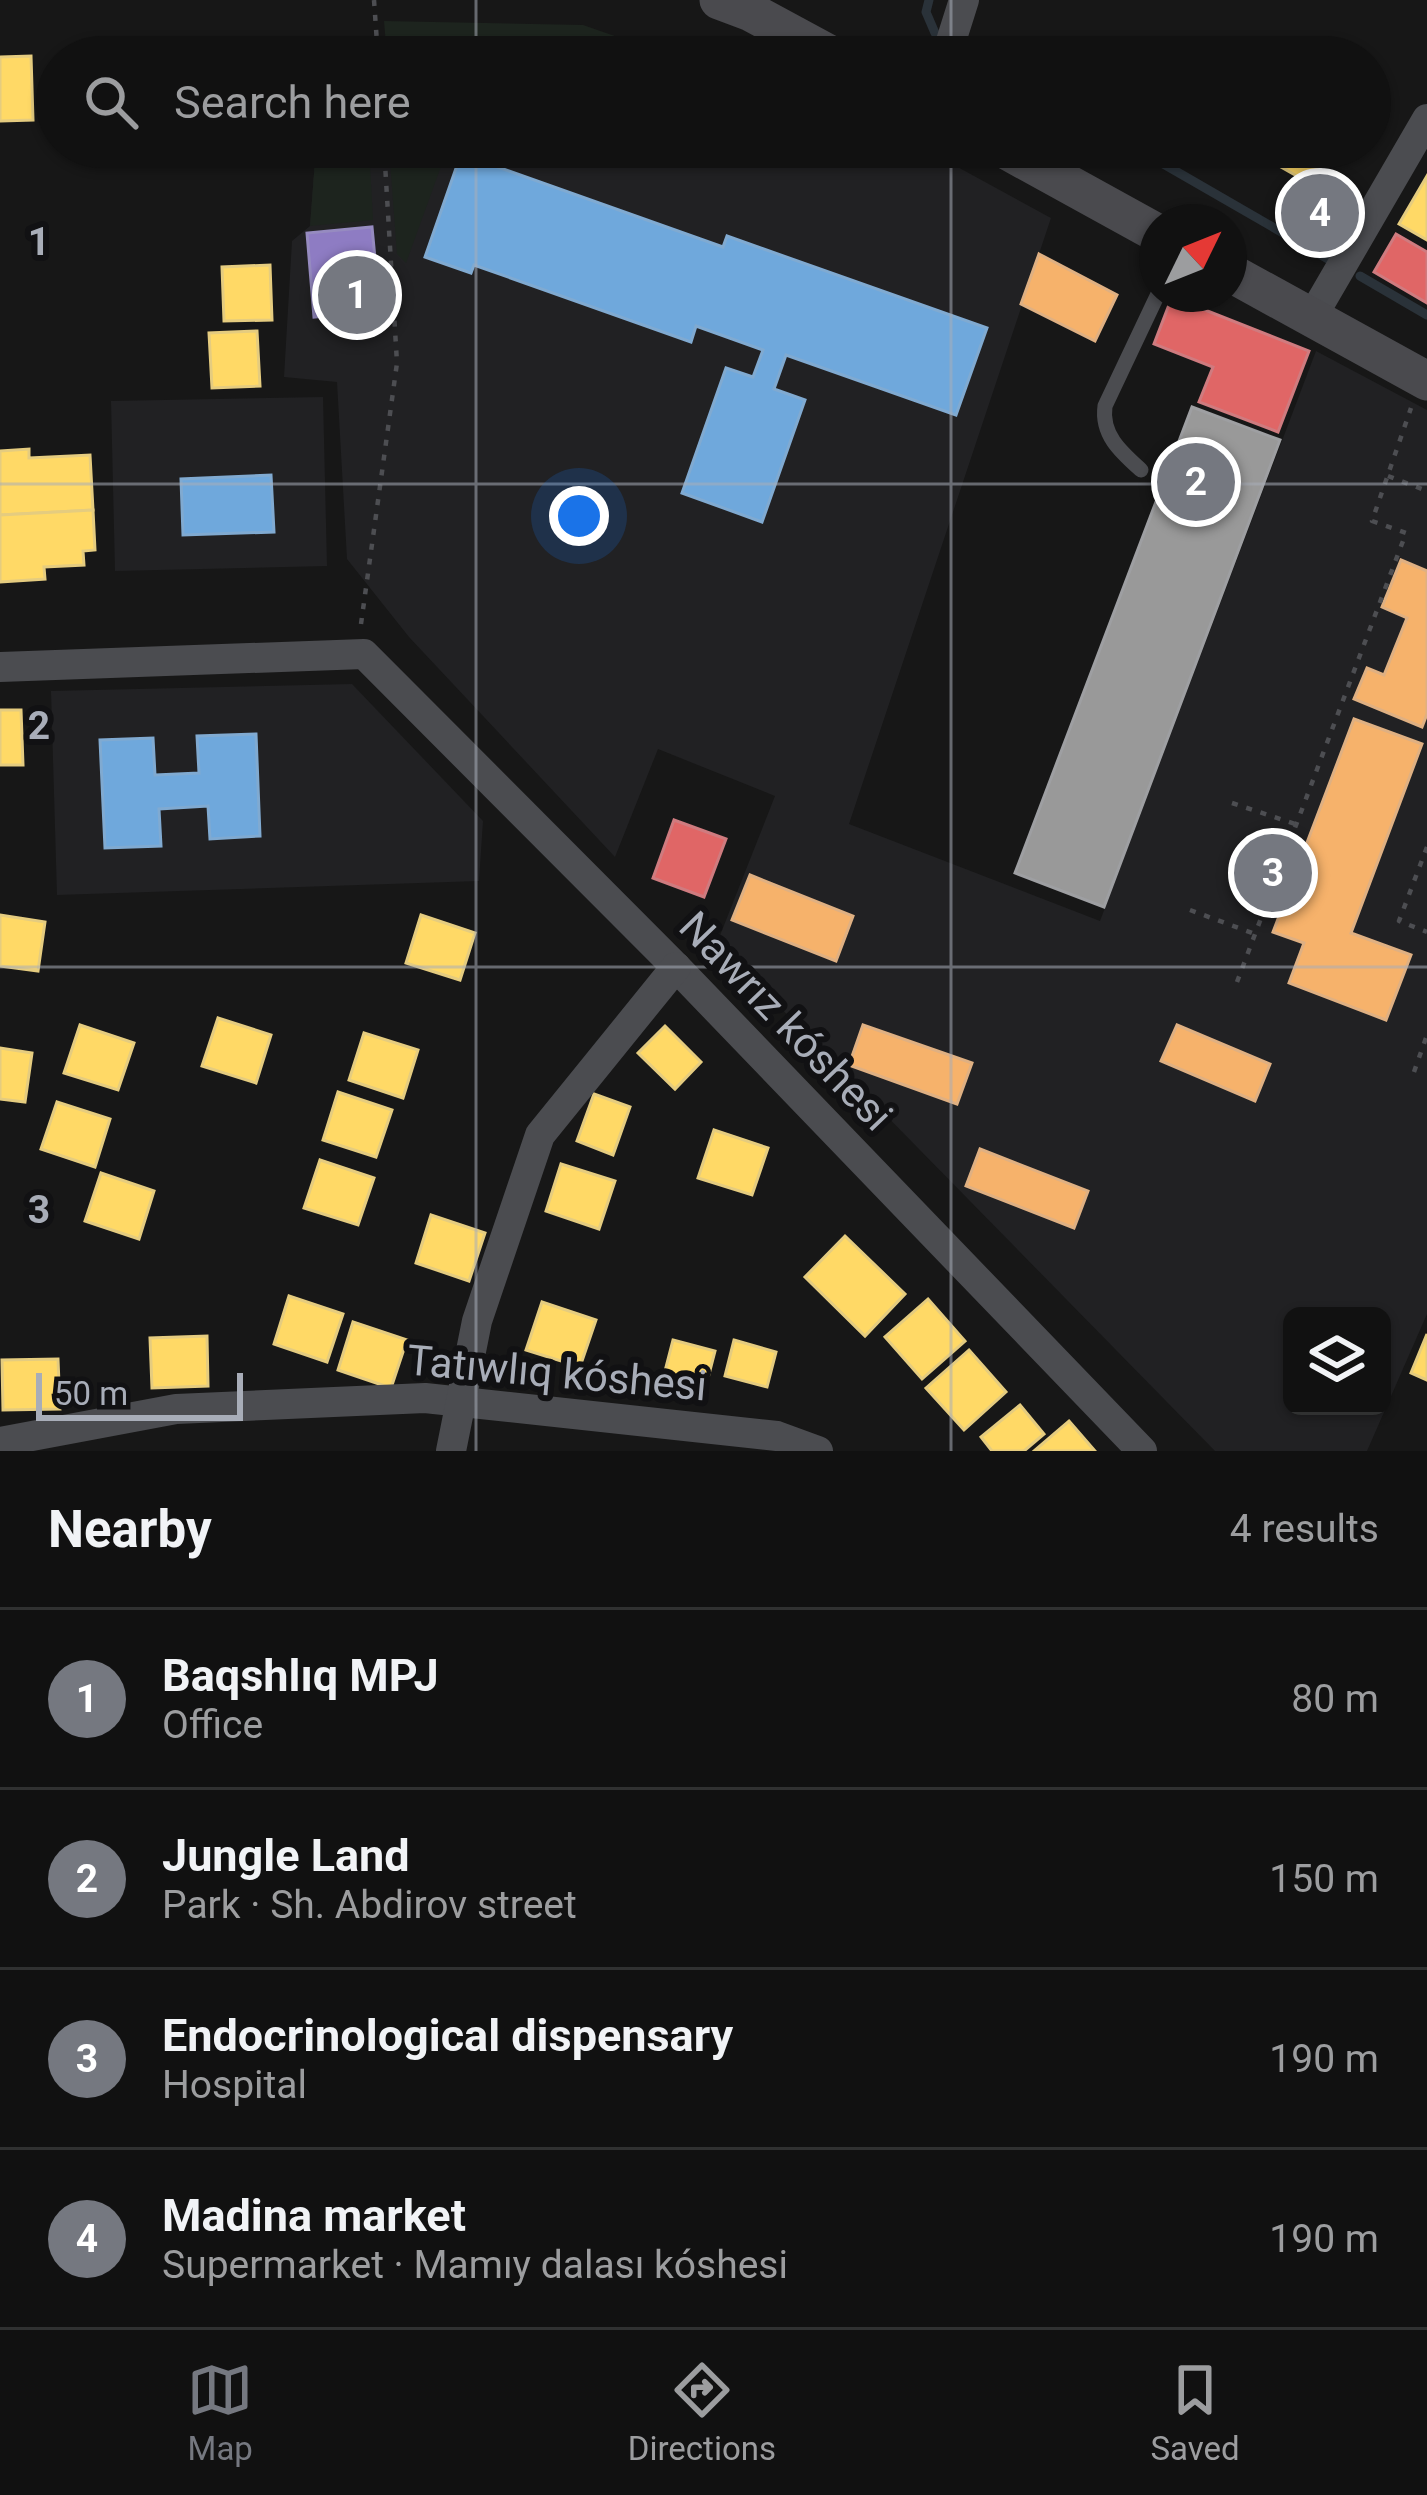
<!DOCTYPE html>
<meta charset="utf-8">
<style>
body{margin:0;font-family:Roboto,sans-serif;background:#1e1f1f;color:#f1f3f6}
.controls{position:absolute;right:36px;bottom:36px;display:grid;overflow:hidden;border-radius:18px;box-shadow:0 3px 9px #0004}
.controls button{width:108px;height:108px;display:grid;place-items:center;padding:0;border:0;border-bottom:3px solid #303131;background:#111;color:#f1f3f6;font:60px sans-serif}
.compass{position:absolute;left:1139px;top:204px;width:108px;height:108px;border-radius:50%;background:#111;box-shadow:0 3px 9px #0004;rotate:47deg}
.scale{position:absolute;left:36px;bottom:30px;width:207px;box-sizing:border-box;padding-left:12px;border:6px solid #a8adb8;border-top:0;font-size:33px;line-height:42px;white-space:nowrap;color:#a8adb8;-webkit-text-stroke:9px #111113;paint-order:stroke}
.you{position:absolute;left:579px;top:516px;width:42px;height:42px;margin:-30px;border:9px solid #fff;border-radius:50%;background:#1a73e8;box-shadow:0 0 0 18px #1a73e833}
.badge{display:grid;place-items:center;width:78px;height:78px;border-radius:50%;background:#757880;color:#fff;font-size:39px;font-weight:700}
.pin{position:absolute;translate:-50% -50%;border:6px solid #fff;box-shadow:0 3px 12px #0006}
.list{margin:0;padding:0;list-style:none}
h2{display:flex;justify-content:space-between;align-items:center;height:156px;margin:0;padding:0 48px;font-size:51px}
h2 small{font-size:39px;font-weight:400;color:#9c9d9f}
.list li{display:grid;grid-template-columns:78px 1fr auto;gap:36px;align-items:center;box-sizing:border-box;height:180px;padding:0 48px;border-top:3px solid #303131}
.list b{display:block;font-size:45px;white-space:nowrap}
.list p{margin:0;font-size:39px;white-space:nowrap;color:#9c9d9f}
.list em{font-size:39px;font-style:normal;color:#9c9d9f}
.icon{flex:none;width:66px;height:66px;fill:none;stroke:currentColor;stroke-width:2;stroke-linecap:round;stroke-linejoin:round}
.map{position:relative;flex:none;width:1427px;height:1451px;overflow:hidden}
.search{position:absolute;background:#111;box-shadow:0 3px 9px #0004;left:36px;right:36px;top:36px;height:132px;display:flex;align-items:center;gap:30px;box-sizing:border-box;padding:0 42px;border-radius:66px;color:#9c9d9f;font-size:45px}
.sheet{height:876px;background:#111}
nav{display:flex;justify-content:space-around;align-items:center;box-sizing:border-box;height:168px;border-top:3px solid #303131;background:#111;font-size:33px;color:#9c9d9f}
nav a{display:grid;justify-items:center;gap:6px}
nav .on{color:#757880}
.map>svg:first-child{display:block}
</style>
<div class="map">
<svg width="1427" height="1451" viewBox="0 0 1427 1451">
<rect width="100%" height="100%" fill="#171717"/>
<!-- built -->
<g fill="#212123" fill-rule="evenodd">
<path d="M316 147H921L1051 218 849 824 1100 921 1316 351 1427 410V1314L1367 1451H1215L717 943 775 796 658 749 615 857 409 637 347 559 337 382 284 377 292 241 310 226ZM1292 1316H1382V1406H1292Z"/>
<polygon points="323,397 327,566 115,571 111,401"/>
<polygon points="352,684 483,821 479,881 57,895 51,691"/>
</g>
<!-- green -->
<g fill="#1d241e">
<polygon points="384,21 583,25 658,51 655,57 387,57"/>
<polygon points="316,147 369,147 373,220 310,226"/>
<polygon points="389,147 448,147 406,263 397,254"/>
</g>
<!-- homes -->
<g fill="#ffd966" stroke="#e5cc7f" stroke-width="3">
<rect x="161" y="40" width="28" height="17"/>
<polygon points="248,41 249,57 201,57 201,43"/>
<polygon points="31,56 33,120 0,121 0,57"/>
<polygon points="1246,147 1333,147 1311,184"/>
<polygon points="1427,176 1427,240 1399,224"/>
<polygon points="270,265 272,320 224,321 222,267"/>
<polygon points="257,331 260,386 212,388 209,333"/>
<polygon points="29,449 29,458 90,455 93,510 0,515 0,451"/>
<polygon points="93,510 95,550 83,551 84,565 44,567 45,579 0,582 0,515"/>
<polygon points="0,710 21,710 23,765 0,765"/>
<polygon points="0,915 45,922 38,971 0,966"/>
<polygon points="421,915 475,933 460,980 406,963"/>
<polygon points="218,1018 271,1035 256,1083 202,1066"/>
<polygon points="80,1025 134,1043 118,1090 64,1073"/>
<polygon points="665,1026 701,1062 675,1089 638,1053"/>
<polygon points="364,1033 418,1050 403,1098 349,1080"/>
<polygon points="0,1048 32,1053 25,1102 0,1099"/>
<polygon points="338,1092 392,1110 376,1157 323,1140"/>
<polygon points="594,1094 630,1107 613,1155 577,1141"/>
<polygon points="57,1102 110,1119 95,1167 41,1149"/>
<polygon points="714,1130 768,1148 752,1195 698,1178"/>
<polygon points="320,1160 374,1178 358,1225 304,1208"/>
<polygon points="561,1164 615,1181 599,1229 546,1211"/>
<polygon points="101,1173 154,1191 139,1239 85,1221"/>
<polygon points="431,1215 485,1233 469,1281 416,1263"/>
<polygon points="845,1236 905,1294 865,1336 805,1277"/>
<polygon points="289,1296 343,1314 327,1362 274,1344"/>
<polygon points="928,1299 965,1341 922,1379 885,1337"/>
<polygon points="542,1302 596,1320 580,1367 526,1350"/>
<polygon points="353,1322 407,1340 391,1388 338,1370"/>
<polygon points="1427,1334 1427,1380 1411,1373"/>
<polygon points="207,1336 208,1386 152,1388 150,1338"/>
<polygon points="673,1340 715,1351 706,1386 664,1375"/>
<polygon points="734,1340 776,1352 767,1387 725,1376"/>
<polygon points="969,1350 1006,1392 964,1430 926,1388"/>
<polygon points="58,1359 60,1409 3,1410 2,1360"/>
<polygon points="1020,1405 1044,1434 1024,1451 992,1451 981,1437"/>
<polygon points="1069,1421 1095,1451 1034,1451"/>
</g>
<!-- shops -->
<g fill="#e06666" stroke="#cf7b7f" stroke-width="3">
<polygon points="1313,188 1352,211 1340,230 1302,207"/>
<polygon points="1396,234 1427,252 1427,303 1374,272"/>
<polygon points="1172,297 1309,351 1278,432 1199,402 1213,367 1154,344"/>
<polygon points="674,820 726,839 704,897 653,878"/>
</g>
<!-- offices -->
<polygon fill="#8e7cc3" stroke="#968bc0" stroke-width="3" points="372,227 380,311 314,317 307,233"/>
<!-- schools -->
<g fill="#6fa8dc" stroke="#80aad1" stroke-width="3">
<polygon points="461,154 723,247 727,236 987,328 956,415 786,355 774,389 805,400 762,522 682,493 726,368 753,377 763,350 696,326 691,342 474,265 471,273 425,257"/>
<polygon points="271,475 274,532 183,535 181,479"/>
<polygon points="256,734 260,836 210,839 208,806 159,809 161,846 105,848 100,740 153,738 155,775 199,773 197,736"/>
</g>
<!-- health -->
<g fill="#f6b26b" stroke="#dfb082" stroke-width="3">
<polygon points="1039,254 1117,295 1095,341 1021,304"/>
<polygon points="1401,560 1427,571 1427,714 1422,727 1354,699 1367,668 1384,675 1407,618 1382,607"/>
<polygon points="1354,719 1422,744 1351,933 1411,955 1386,1020 1289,983 1304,943 1273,932"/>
<polygon points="750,875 853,916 836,961 732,920"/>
<polygon points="863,1025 972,1063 957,1104 849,1065"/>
<polygon points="1177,1025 1270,1064 1255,1101 1161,1061"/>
<polygon points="980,1149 1088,1191 1074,1228 966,1186"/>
</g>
<!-- industry -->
<polygon fill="#999" stroke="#9e9fa2" stroke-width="3" points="1192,407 1280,440 1104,907 1015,873"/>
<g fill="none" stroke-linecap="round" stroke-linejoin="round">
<!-- stream -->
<g stroke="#2a3239" stroke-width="9">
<polyline points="929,0 926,12 935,33"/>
<polyline points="973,55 978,57"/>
<polyline points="1134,147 1328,259"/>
<polyline points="1360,276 1427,315"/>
</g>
<!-- path -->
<g stroke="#4d4e52" stroke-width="4.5" stroke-dasharray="6 9" stroke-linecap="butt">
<polyline points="374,0 378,57"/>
<polyline points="1388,476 1427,491"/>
<polyline points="361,624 397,363 384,147"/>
<polyline points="1232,803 1295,824"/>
<polyline points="1427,847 1399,921 1427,932"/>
<polyline points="1190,910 1255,934"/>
<polyline points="1237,982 1406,533 1372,521 1411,408"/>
<polyline points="1414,1072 1427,1035"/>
</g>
<!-- lane -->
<path stroke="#4b4c50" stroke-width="15" d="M1141 470C1121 452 1101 435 1105 406L1158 294"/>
<!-- street -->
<g stroke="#4b4c50" stroke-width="30">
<polyline points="946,57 964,0"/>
<polyline points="1312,317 1427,119"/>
<polyline points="0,667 364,654 676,967 1142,1451"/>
<polyline points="0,1442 176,1409 425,1398 777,1436 818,1451"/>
<polyline points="451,1451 477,1321 540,1135 676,967"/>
</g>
<!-- secondary -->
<g stroke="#4a4a4e" stroke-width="39">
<polyline points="719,0 751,12 834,57"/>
<polyline points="1001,147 1157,233"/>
<polyline points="1229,272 1427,381"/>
</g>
</g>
<!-- grid -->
<path fill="none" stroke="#a8adb8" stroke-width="3" stroke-opacity="0.55" d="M476 0V57M951 0V57M476 147V1451M951 147V1451M0 484H1427M0 967H1427"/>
<g text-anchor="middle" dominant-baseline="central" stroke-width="12" stroke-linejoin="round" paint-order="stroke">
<!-- street labels -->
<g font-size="42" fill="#a8adb8" stroke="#111113">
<text transform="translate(786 1021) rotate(46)">Nawrız kóshesi</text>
<text transform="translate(557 1373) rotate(5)">Tatıwlıq kóshesi</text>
</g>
</g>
<g font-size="39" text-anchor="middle" font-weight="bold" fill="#a8adb8" stroke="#111113" stroke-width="12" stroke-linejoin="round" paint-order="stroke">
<text x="39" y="255">1</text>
<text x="39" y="739">2</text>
<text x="39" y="1223">3</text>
</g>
</svg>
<div class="controls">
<button><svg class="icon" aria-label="layers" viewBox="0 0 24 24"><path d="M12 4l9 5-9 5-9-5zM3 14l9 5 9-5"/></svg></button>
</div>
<svg class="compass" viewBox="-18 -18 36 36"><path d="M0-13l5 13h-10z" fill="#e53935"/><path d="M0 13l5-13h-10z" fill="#9c9d9f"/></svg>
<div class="scale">50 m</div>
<div class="you"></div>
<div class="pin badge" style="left:357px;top:295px">1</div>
<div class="pin badge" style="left:1196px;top:482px">2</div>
<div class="pin badge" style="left:1273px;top:873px">3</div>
<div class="pin badge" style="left:1320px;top:213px">4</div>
<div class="search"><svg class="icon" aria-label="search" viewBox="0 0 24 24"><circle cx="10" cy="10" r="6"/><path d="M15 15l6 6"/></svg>Search here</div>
</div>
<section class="sheet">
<h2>Nearby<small>4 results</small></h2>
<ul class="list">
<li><span class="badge">1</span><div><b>Baqshlıq MPJ</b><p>Office</p></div><em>80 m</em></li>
<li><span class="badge">2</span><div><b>Jungle Land</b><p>Park · Sh. Abdirov street</p></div><em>150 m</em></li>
<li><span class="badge">3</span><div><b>Endocrinological dispensary</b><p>Hospital</p></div><em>190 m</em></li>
<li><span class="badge">4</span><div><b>Madina market</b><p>Supermarket · Mamıy dalası kóshesi</p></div><em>190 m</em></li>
</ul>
</section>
<nav>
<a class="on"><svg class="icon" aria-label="map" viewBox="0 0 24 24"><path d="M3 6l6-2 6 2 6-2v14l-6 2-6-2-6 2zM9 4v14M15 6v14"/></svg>Map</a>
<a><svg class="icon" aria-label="directions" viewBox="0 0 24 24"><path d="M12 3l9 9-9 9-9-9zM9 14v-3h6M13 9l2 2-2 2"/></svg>Directions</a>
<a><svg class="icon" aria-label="saved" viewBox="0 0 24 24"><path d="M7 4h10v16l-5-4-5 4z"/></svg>Saved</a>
</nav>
